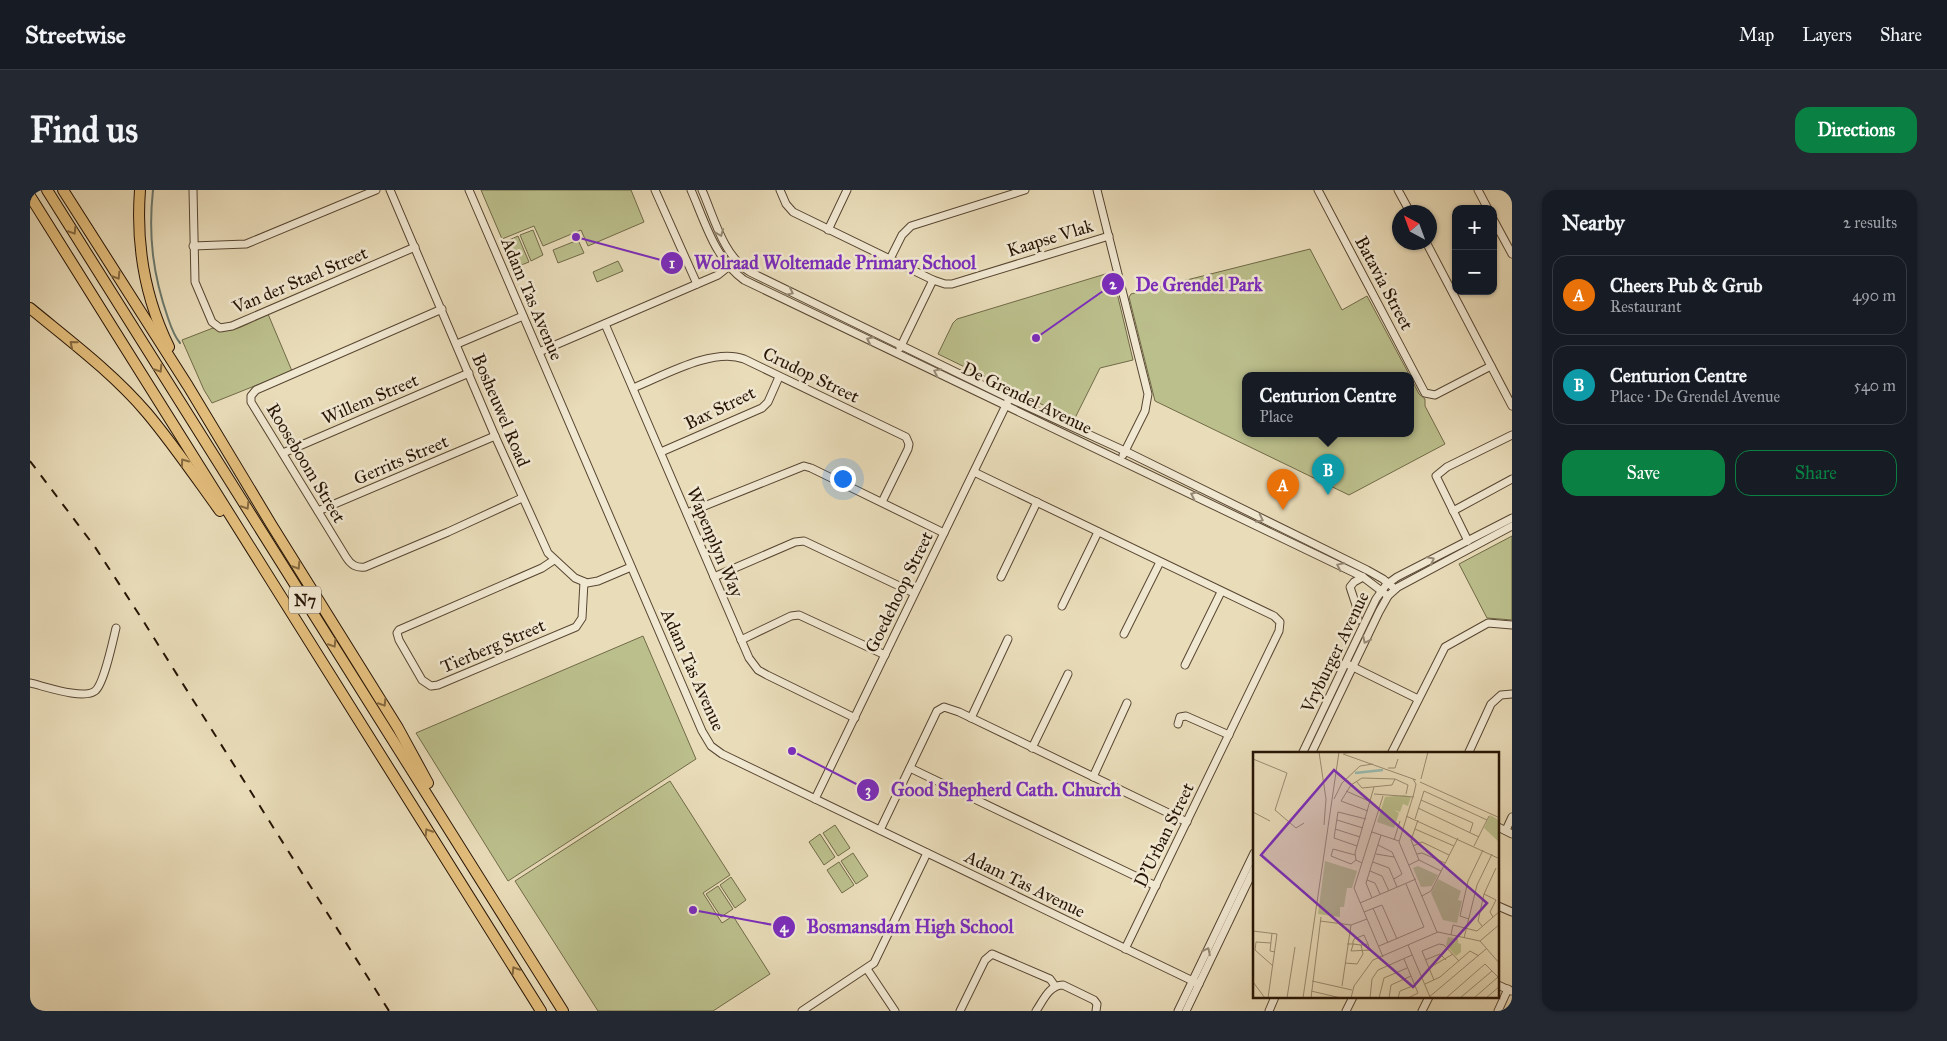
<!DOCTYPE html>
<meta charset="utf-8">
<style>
body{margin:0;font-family:"IM FELL Great Primer",serif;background:#242831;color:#f1f3f6}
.controls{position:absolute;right:15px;top:15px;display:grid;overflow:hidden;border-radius:10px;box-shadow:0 1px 4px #0004}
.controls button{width:45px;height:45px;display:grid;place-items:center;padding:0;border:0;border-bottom:1px solid #363941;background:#171b24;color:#f1f3f6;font:25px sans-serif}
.compass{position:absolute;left:1362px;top:15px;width:45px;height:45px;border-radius:50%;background:#171b24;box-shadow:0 1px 4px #0004;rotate:319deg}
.you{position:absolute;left:812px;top:288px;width:18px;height:18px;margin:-12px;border:4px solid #fff;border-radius:50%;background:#1a73e8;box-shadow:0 0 0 8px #1a73e833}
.badge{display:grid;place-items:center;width:32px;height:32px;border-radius:50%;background:#0b8043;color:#fff;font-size:16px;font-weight:700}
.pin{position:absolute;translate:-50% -41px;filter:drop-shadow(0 1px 2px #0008)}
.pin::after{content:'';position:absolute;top:26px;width:18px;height:15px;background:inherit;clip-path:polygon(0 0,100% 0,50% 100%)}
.popup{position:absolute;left:1212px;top:182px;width:172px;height:65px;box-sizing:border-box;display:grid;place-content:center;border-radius:10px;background:#171b24;filter:drop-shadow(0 1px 4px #0005);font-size:16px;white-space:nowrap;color:#9ea1a6}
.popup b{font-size:19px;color:#f1f3f6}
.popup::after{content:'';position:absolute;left:50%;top:100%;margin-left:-10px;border:10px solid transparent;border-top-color:#171b24}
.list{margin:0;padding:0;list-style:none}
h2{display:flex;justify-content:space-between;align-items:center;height:65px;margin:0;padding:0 20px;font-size:21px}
h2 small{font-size:16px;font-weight:400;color:#9ea1a6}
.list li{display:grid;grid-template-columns:32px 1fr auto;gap:15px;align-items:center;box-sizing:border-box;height:80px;margin:0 10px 10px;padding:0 10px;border:1px solid #363941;border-radius:15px}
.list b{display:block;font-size:19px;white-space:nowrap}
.list p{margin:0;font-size:16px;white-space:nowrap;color:#9ea1a6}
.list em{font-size:16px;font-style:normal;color:#9ea1a6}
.actions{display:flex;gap:10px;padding:15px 20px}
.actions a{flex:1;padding:11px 0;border:1px solid #0b8043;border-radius:15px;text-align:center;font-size:18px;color:#0b8043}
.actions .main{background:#0b8043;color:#fff}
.map{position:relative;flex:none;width:1482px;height:821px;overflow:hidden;border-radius:15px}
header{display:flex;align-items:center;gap:30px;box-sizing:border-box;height:70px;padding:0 25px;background:#171b24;border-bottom:1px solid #363941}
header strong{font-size:24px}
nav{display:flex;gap:28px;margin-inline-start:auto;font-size:18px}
.intro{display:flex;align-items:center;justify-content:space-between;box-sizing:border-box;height:120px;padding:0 30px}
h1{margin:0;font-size:35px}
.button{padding:12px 22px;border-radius:15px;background:#0b8043;color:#fff;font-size:18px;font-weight:700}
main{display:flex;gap:30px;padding:0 30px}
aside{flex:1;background:#171b24;border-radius:15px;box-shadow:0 1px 4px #0004}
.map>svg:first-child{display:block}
</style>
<header>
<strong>Streetwise</strong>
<nav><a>Map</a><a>Layers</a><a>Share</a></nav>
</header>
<div class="intro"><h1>Find us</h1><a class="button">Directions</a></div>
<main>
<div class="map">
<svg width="1482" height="821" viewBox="0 0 1482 821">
<rect width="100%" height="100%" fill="#e9dcb9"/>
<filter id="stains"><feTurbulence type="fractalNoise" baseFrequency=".004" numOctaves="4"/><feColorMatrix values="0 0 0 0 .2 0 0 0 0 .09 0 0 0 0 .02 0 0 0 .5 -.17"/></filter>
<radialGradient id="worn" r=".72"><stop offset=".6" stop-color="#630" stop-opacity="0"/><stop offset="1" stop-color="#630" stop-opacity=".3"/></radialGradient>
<!-- green -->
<g fill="#bbbf8c" stroke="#706a48">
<polygon points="451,0 601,0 614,32 558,56 551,40 513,56 504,36 472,49"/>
<polygon points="503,40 513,65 501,71 490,45"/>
<polygon points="488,46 499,72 486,77 475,52"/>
<polygon points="548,50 554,63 528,73 523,60"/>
<polygon points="1280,59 1312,120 1337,106 1380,186 1216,186 1216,244 1380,244 1381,188 1389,204 1395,209 1395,216 1415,254 1319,305 1125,211 1099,107 1101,104"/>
<polygon points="588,71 593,81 567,92 563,82"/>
<polygon points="1082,82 1103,170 1070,178 1044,230 908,164 923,133 927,129"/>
<path d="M238 124 262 181 182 213 174 200 152 150 183 138C200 147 222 131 238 124Z"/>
<polygon points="1482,346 1482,430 1457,428 1429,374"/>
<polygon points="613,446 666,569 478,691 386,543"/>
<polygon points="640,591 700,685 673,703 692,733 703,726 740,784 683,821 568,821 485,691"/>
<polygon points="805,635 820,658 808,666 793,643"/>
<polygon points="790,644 805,667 794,675 779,652"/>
<polygon points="823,663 838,686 826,694 811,671"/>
<polygon points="809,672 824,695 812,703 797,680"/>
<polygon points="701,687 716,710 705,718 690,695"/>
<polygon points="688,696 703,719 691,727 676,704"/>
</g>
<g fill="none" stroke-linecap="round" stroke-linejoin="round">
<!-- stream -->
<path stroke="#6a786c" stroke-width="2" d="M123 0C118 46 123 85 138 128 141 137 144 146 150 153"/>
<defs>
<g id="minor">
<polyline points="163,0 165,92 182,132 190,138 202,136 385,57"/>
<polyline points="360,0 465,246 518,363 545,388 557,393 568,391 601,377"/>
<polyline points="439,0 672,541 681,556 692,564 1169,794"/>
<polyline points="625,0 667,94"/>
<path d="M661 0C675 32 685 69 714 90L1333 387 1358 406"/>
<path d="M672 0C684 27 693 66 720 82L979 208 1095 261 1337 380 1353 389 1365 399"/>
<polyline points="750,0 756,14 763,22 903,90"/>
<polyline points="1067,0 1118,204 1115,221 1093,265"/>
<polyline points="1288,0 1395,203 1405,205 1461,176"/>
<polyline points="1368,0 1380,22"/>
<polyline points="1448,0 1458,19"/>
<polyline points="1463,29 1482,64"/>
<polyline points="798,40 817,0"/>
<polyline points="1396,52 1482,216"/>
<polyline points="163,56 216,54 346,0"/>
<polyline points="860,69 872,45 881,36 995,0"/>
<path d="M412 119 226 200 221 206V212L316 367C321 375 326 378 335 377L418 342 492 308"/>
<polyline points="575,134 719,468 728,480 737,485 825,528"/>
<polyline points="427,154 493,126"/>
<polyline points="870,158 903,90 915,94 922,94 1079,46"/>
<polyline points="509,162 688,85 698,77 700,73"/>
<path d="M603 198C633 186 683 157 714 169L876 247 879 254 878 259 852 312"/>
<polyline points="631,262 732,218 738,212 749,187"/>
<polyline points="253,263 439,183"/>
<polyline points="944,282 1244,426 1250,432 1249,441 1095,759"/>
<polyline points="288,321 465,246"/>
<polyline points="1423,321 1482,289"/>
<polyline points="657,323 774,276 781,278 914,343"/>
<polyline points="1438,351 1406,286 1417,277 1482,245"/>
<polyline points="524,370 512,378 369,440 367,443 369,450 392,490 401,496 408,495 546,437 552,428 554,392"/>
<polyline points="684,387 765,352 774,351 884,403"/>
<polyline points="971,387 1007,312"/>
<polyline points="1032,416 1068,342"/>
<polyline points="1328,430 1326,415 1320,397 1324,392 1333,387"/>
<polyline points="1094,444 1130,372"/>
<polyline points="711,450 761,426 769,425 855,465"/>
<polyline points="1155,475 1191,402"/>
<polyline points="1319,475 1388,509"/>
<path d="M0 493C14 496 53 510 65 501 74 494 83 450 86 438"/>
<polyline points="941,528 978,449"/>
<polyline points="1148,534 1150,527 1156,526 1199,545"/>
<polyline points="1002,558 1038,484"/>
<polyline points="1272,564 1346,409 1356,395 1367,387 1482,328"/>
<polyline points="1281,564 1349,422 1358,406 1368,397 1482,336"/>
<polyline points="1361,564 1415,457 1458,433 1482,435"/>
<polyline points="1438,564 1461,514 1471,505 1482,504"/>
<polyline points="880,578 1126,696"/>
<polyline points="1063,587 1097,513"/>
<polyline points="785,609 978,211"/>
<polyline points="1468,637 1482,644"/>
<polyline points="850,640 907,521 914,517 929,522 1157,632"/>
<polyline points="1476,640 1482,627"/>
<polyline points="1468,716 1482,722"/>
<polyline points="837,779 865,821"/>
<polyline points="1468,795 1481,801"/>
<polyline points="772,821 844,773 897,663"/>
<polyline points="930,821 955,770 962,764 1020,789 1025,796"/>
<path d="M1006 821C1013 811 1019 795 1033 795L1064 810 1067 814 1066 821"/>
<polyline points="1148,821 1224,663"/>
<polyline points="1156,821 1224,679"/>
<polyline points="1239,821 1245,807"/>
<polyline points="1316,821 1323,807"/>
<polyline points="1392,821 1399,807"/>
<polyline points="1468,821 1478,799"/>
</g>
<g id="highway">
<polyline points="17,0 533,821"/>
<polyline points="33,0 158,196 241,334 368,538 398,593"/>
<path d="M110 0C106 54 115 108 139 157"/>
<polyline points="0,6 511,821"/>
<path d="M0 118C40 151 83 183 117 223 143 254 166 288 190 321"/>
</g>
</defs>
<!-- minor casing -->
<use href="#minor" stroke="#574632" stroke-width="9"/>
<!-- highway casing -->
<use href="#highway" stroke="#261405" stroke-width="12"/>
<!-- minor -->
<use href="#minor" stroke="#f1e8d2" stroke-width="7"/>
<!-- highway -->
<use href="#highway" stroke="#e4be7c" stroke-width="10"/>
<!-- rail -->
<polyline stroke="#261405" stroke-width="2" stroke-dasharray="9 9" stroke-linecap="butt" points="0,271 65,357 112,429 359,821"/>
</g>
<!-- one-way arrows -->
<defs><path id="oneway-chevron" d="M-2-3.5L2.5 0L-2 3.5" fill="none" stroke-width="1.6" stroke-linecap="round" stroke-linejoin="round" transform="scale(1.25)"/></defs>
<g stroke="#856940">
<use href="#oneway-chevron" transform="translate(43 41) rotate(58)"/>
<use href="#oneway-chevron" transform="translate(87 86) rotate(58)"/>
<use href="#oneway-chevron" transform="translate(43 154) rotate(-140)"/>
<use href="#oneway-chevron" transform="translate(129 179) rotate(58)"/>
<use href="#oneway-chevron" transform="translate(154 272) rotate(-126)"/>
<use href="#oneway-chevron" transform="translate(216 316) rotate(58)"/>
<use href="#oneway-chevron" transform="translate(267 376) rotate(58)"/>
<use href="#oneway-chevron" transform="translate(303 454) rotate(58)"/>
<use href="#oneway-chevron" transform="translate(353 513) rotate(58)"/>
<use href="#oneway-chevron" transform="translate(398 642) rotate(-122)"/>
<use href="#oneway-chevron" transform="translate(485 780) rotate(-122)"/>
</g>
<g stroke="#968976">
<use href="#oneway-chevron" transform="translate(690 43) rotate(67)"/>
<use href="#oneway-chevron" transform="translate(760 102) rotate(26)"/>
<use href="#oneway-chevron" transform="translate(840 150) rotate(-155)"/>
<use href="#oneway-chevron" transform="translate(907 182) rotate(-154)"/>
<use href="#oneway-chevron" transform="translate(1164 305) rotate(-155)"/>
<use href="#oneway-chevron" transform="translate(1230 329) rotate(26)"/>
<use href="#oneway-chevron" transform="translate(1401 370) rotate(-27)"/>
<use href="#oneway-chevron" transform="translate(1310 376) rotate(-154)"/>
<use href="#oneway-chevron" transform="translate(1336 450) rotate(116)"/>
<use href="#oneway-chevron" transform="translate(1177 761) rotate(-64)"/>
</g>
<g text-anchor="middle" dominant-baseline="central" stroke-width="5" stroke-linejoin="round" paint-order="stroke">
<!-- shield labels -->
<rect fill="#f1e8d2" stroke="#635442" stroke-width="1" x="259" y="396.5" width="32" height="27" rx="4"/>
<g font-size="16" font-weight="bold" fill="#261405">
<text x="275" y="410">N7</text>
</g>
<!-- street labels -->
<g font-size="18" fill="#261405" stroke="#f1e8d2">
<text transform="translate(1020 48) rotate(-17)">Kaapse Vlak</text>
<text transform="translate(270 90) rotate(-23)">Van der Stael Street</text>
<text transform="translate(1354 93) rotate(62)">Batavia Street</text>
<text transform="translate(502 109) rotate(67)">Adam Tas Avenue</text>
<text transform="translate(781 185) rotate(26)">Crudop Street</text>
<text transform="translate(997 208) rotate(26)">De Grendel Avenue</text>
<text transform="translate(340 209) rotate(-23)">Willem Street</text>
<text transform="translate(690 218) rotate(-26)">Bax Street</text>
<text transform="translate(471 220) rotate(67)">Bosheuwel Road</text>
<text transform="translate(371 270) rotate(-23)">Gerrits Street</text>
<text transform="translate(276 273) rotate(59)">Rooseboom Street</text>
<text transform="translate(685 352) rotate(67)">Wapenplyn Way</text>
<text transform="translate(869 402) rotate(-64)">Goedehoop Street</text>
<text transform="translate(463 456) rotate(-23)">Tierberg Street</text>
<text transform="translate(1305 462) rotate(-64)">Vryburger Avenue</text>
<text transform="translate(663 480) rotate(66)">Adam Tas Avenue</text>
<text transform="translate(1134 645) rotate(-64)">D'Urban Street</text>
<text transform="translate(995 694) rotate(26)">Adam Tas Avenue</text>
</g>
</g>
<!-- overview -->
<g transform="translate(1223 562)">
<rect width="246" height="246" fill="#e9dcb9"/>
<path d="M152 43 158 45 155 54 150 52 147 60 141 58 146 61 141 76 124 70 132 45ZM237 63 246 68V90L231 76ZM72 109 104 119 99 136H94L91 155H87V165L65 162ZM165 114 185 123 179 134 168 135 160 116ZM185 127 208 139 205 148 209 149 204 171 190 168 178 141ZM195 185 205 187V191L208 192V200L203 204 193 193Z" fill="#bbbf8c"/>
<path fill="none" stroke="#97bbb1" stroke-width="2.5" d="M102 21 130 18"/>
<path fill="none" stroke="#9b8c71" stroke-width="1" d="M66 0 73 47 71 73M91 1 107 0M90 2 163 28M0 7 34 21 22 58 43 76 51 71M135 16H142L145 7M160 27 163 32 161 41M168 27 175 0M103 29 109 36 139 33 142 27M167 30 247 66M93 39 118 50M161 41 146 90 184 180M121 42 161 45M81 47 89 31 107 14 120 12M168 48 220 71 217 80M165 56 226 85M115 59 88 49 98 33 109 26 142 27 155 33 153 42M0 60 17 69M153 64 247 107M162 67 171 39 234 68M84 68 110 76M165 68 158 88 166 108M82 77 107 85M162 77 201 94M119 80 146 89M141 88 147 69M125 93 139 100 149 122 141 127M104 94 81 86 85 60 113 67M160 94 169 90 196 103M221 94 236 64M123 102 141 105M164 102 169 101 192 111M102 103 80 97 78 104 98 112 103 108M120 110 136 116 144 135M109 111 103 108 102 101 121 35M156 113 166 108 188 119M117 119 129 124 136 139M114 128 122 131 127 142M231 142 243 148 237 160 240 165M169 144 178 139 205 86M119 146 113 131 128 83M107 151 163 127M120 156 135 191M111 160 129 153 144 187M216 167 207 164 215 129 230 98M67 169 98 173 114 167M229 174 225 169 231 142 243 116M0 179 24 182 15 246M19 181 17 199 22 200M198 183 200 173 224 179 247 159M211 186 224 133 239 102M227 189 247 212M18 191 3 190 2 198 20 214M94 192H100L108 193 115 192 117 198 98 199 100 193V189L101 188V187L111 183 115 192M155 193 177 245M126 194 171 175 153 132M130 205 101 136 130 44M151 207 165 241 155 246M172 208 187 202 193 208M92 211 104 212 110 202 108 193M176 216 200 202M181 228 169 199 186 192 191 193 206 209M59 229 99 238M0 230 12 246M172 232 187 225 217 199 226 204M89 234 98 173M58 239 88 246M34 246 42 195M50 246 86 0M58 246 68 165M98 246 101 234 120 208 185 180 227 189 247 172M117 246 119 227 125 218 159 203M126 246 131 226 154 216M136 246 138 233 158 224M145 246 147 239 162 233M175 246 233 197M193 246 232 212 245 225M207 246 239 219M221 246 245 225M233 246 247 234"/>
<path fill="#7b2cbf" fill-opacity="0.15" stroke="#7b2cbf" stroke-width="2.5" d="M81 18 234 151 160 235 8 103Z"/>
<rect width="246" height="246" fill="none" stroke="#261405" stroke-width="2.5"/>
</g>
<!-- callouts -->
<path fill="none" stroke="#7b2cbf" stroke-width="2" d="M546 47L642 73M1006 148L1083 94M762 561L838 600M663 720L754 737"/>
<g fill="#7b2cbf" stroke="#f1e8d2" stroke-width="2">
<circle cx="546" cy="47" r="5"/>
<circle cx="1006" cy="148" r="5"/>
<circle cx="762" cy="561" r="5"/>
<circle cx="663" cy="720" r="5"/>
<circle cx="642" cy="73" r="12"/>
<circle cx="1083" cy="94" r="12"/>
<circle cx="838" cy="600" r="12"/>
<circle cx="754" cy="737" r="12"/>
</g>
<g font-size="15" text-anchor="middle" font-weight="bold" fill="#fff">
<text x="642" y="78">1</text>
<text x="1083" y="99">2</text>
<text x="838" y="605">3</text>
<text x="754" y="742">4</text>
</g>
<g font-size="19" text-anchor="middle" font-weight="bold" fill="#7b2cbf" stroke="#f1e8d2" stroke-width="5" stroke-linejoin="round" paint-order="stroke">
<text x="805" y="79">Wolraad Woltemade Primary School</text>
<text x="1169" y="101">De Grendel Park</text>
<text x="976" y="606">Good Shepherd Cath. Church</text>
<text x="880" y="743">Bosmansdam High School</text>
</g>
<rect width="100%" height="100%" filter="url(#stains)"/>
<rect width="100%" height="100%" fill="url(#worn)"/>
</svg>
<div class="controls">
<button>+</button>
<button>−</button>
</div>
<svg class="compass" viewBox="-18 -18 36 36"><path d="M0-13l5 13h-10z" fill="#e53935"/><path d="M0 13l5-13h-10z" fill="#9ea1a6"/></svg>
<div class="you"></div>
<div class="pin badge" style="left:1253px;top:320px;background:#e8710a">A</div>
<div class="pin badge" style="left:1298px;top:305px;background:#0f9aa8">B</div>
<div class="popup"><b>Centurion Centre</b>Place</div>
</div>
<aside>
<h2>Nearby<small>2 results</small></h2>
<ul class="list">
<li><span class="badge" style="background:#e8710a">A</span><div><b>Cheers Pub &amp; Grub</b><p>Restaurant</p></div><em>490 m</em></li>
<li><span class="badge" style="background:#0f9aa8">B</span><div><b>Centurion Centre</b><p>Place · De Grendel Avenue</p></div><em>540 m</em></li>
</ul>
<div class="actions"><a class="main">Save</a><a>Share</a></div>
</aside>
</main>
